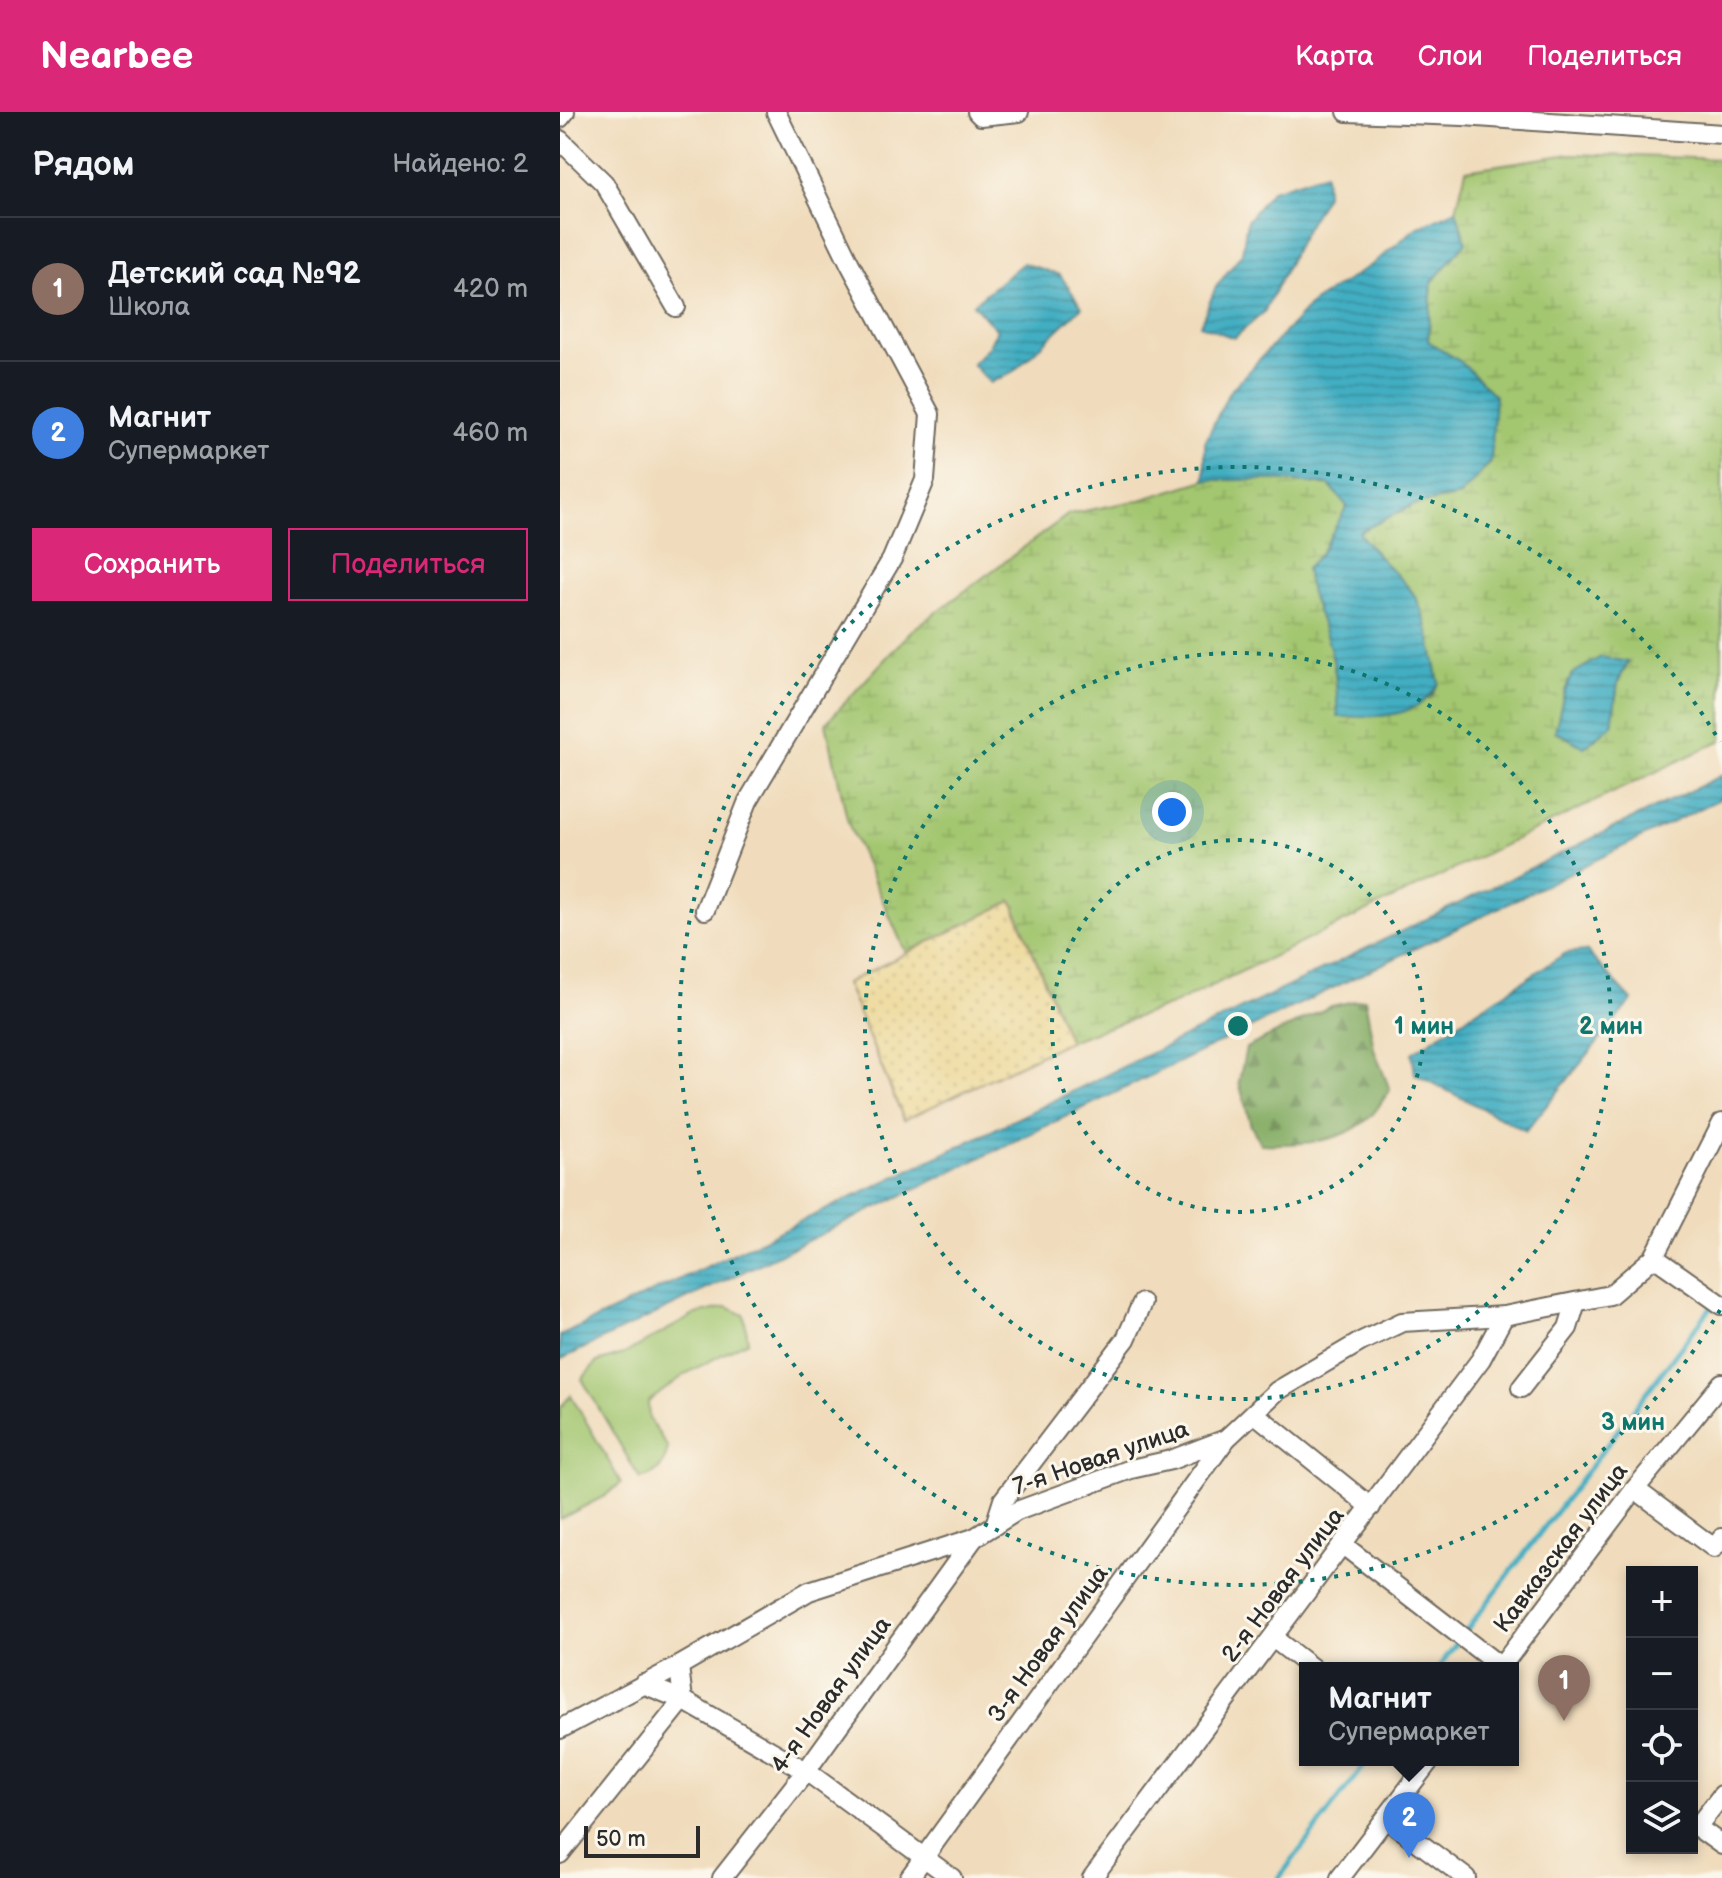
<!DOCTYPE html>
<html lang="ru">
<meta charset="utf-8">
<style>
body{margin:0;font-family:"Balsamiq Sans",sans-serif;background:#242831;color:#f1f3f6}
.controls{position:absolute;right:24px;bottom:24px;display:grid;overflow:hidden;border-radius:0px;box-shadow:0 4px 12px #0003}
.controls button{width:72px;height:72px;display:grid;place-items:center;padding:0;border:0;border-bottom:2px solid #363941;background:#171b24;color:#f1f3f6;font:40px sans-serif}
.scale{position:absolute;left:24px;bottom:20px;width:116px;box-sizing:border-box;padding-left:8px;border:4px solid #2b2b2b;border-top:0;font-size:22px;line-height:28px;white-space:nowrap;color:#2b2b2b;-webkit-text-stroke:6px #fbf7ec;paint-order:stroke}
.you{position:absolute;left:612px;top:700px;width:28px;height:28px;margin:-20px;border:6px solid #fff;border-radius:50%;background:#1a73e8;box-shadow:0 0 0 12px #1a73e833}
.badge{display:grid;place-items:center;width:52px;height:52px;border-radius:50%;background:#db2777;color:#fff;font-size:26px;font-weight:700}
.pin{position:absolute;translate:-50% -66px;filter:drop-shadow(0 2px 4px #0008)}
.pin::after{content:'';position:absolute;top:42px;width:28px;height:24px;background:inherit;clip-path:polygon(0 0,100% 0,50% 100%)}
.popup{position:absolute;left:739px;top:1550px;width:220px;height:104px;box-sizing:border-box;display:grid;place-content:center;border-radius:0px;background:#171b24;filter:drop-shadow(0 2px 6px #0005);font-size:26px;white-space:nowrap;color:#9ea1a6}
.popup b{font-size:30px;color:#f1f3f6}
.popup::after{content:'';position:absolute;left:50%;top:100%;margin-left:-16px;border:16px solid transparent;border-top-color:#171b24}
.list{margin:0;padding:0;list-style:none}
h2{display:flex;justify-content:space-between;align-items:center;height:104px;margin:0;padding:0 32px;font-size:34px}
h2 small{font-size:26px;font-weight:400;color:#9ea1a6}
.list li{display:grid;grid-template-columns:52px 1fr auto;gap:24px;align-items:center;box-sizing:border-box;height:144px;padding:0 32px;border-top:2px solid #363941}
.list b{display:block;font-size:30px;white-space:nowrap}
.list p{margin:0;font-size:26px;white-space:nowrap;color:#9ea1a6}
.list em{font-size:26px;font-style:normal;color:#9ea1a6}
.actions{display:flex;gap:16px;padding:24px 32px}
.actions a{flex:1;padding:18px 0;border:2px solid #db2777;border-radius:0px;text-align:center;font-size:28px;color:#db2777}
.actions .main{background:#db2777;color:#fff}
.icon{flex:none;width:44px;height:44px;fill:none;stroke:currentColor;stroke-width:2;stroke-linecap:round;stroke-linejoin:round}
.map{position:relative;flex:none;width:1162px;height:1766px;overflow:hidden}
header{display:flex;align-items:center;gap:48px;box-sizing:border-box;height:112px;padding:0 40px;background:#db2777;color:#fff}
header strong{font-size:38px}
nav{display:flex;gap:44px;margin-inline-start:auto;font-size:28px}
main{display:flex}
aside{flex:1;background:#171b24}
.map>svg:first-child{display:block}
</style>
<header>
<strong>Nearbee</strong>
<nav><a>Карта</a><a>Слои</a><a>Поделиться</a></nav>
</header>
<main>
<aside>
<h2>Рядом<small>Найдено: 2</small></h2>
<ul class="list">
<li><span class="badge" style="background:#8d6e63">1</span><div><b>Детский сад №92</b><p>Школа</p></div><em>420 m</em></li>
<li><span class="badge" style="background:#3f7fe0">2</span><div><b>Магнит</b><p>Супермаркет</p></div><em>460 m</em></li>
</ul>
<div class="actions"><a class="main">Сохранить</a><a>Поделиться</a></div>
</aside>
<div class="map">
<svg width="1162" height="1766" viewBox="0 0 1162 1766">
<defs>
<pattern id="forest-firs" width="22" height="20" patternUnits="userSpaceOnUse" patternTransform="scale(2)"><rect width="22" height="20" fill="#82ab62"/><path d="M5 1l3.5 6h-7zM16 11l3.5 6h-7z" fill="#6b8b51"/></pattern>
<pattern id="wetland-marsh" width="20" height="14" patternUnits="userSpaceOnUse" patternTransform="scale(2)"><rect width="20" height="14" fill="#a3c670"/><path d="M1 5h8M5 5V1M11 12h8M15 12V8" fill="none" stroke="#8caa61"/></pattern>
<pattern id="sand-dots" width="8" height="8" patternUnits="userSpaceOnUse" patternTransform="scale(2)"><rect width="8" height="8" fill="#eeda9e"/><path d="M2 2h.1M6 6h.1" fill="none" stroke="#cb8" stroke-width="1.8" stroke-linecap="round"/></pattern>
<pattern id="water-rules" width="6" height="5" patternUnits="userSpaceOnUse" patternTransform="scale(2)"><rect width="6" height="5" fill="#43aec2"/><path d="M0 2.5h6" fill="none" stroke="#388e9e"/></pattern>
</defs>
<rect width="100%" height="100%" fill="#fbf7ec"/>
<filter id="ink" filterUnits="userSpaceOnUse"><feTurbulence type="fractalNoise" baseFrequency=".0125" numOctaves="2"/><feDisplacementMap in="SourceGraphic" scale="16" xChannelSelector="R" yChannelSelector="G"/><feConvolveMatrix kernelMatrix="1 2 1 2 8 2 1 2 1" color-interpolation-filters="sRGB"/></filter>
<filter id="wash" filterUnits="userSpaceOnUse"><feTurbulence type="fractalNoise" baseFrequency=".006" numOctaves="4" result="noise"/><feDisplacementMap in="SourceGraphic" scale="32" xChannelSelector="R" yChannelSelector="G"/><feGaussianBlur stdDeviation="1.8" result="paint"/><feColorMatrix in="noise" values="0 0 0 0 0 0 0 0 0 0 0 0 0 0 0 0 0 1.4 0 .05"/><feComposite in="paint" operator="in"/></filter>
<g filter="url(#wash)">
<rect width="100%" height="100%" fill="#f0dcbc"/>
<!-- green -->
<g fill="#a3c670" stroke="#67784e" stroke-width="2">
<path d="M167 1195 184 1203 188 1229 127 1261 88 1290 89 1306 108 1336C104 1354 98 1363 80 1367L22 1267 37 1250 64 1242 136 1202Z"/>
<polygon points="11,1283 61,1371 45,1384 0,1407 0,1296"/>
</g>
<!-- forest -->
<path fill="url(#forest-firs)" stroke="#566b46" stroke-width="2" d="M805 887 814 937 830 978C824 986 818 997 811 1004 783 1032 738 1033 701 1032L691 1014 679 970 686 936 771 894Z"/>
<!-- wetland -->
<path fill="url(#wetland-marsh)" stroke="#67784e" stroke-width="2" fill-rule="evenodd" d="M1010 42 1162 47V628L614 892 509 929 452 789 346 841 288 711 266 611 351 519 509 402 580 388 645 368H714L769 373 788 394 761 441 746 457C749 483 760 504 768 529 776 553 777 579 778 604L871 586 879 571 868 520 851 478 818 447 799 420 853 393 900 384 931 350V324L901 250 868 229 872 170 906 130 896 98 906 58ZM1068 551 1058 570 1052 613 1025 635 995 619Z"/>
<!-- sand -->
<polygon fill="url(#sand-dots)" stroke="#8c8264" stroke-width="2" points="452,789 509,929 344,1008 286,871"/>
<!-- water -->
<g fill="url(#water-rules)" stroke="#376c76" stroke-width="2">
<polygon points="765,61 766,83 743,122 704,200 674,226 640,213 656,175 682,141 687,109 712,78"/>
<path d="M896 98 906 130 872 170 868 229 901 250 935 284 931 350 900 384 853 393 799 420C813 442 832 456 849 476 866 495 874 546 879 571 858 609 816 604 778 605 777 579 776 553 768 529 760 504 749 483 746 457L761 441 787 394 769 373 714 368H645V330L669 280 752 191 814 151 856 116Z"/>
<polygon points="463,151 500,163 522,195 453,260 430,271 412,252 428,235 437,218 413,192"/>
<polygon points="1041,545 1068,550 1058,570 1052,613 1024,635 995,619 1004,581 1012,562"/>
<polygon points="1162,663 1162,686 910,810 0,1248 0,1224 427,1021"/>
<polygon points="1026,839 1072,888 966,1019 855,962 852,941 1006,841"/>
</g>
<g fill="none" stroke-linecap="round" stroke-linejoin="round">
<!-- stream -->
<g stroke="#43aec2" stroke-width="5">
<polyline points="905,1520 1153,1193"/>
<polyline points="878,1556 899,1528"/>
<polyline points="719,1766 808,1648"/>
</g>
</g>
</g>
<g filter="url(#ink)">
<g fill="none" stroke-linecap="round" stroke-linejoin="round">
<defs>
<g id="minor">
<polyline points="417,0 421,4 459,0"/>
<polyline points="787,0 903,4 1162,22"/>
<polyline points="0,6 5,0"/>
<polyline points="0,28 44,71 116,195"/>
<polyline points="145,798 188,689 332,447 365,368 370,302 290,152 216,0"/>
<polyline points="1094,1145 1162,1193"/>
<polyline points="961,1276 1008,1216 1016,1190"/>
<polyline points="694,1301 811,1395"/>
<polyline points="1075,1377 1154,1436 1162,1426"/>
<polyline points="435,1413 443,1388 566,1227 582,1191"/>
<polyline points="783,1433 941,1555"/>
<polyline points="713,1526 752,1556"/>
<polyline points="940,1556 1075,1377 1162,1271"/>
<polyline points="83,1572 123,1588 246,1659 392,1766"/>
<polyline points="0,1617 119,1554 249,1479 414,1426 457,1399 571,1357 611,1348 666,1327 717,1279 802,1229 842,1210 944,1204 1050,1183 1094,1145 1162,1011"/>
<polyline points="1162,1683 1137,1715 1162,1733"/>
<polyline points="826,1706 906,1766"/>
<polyline points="0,1742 123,1588 119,1554"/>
<polyline points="162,1766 246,1659 414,1426"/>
<polyline points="349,1766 666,1327"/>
<polyline points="532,1766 921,1247 944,1204"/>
<polyline points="780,1766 870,1648"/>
</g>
</defs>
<!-- minor casing -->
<use href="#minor" stroke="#70695e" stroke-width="22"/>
<!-- minor -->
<use href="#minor" stroke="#fff" stroke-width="18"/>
</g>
</g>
<!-- distance rings -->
<g fill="none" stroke="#0f766e" stroke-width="4" stroke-dasharray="4 8">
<circle cx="678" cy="914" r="186"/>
<circle cx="678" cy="914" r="373"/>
<path d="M1160 1198A559 559 0 1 1 1160 630"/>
</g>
<g text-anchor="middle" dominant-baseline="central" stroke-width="6" stroke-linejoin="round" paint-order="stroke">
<!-- street labels -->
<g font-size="24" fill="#2b2b2b" stroke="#fbf7ec">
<text transform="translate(541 1346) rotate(-19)">7-я Новая улица</text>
<text transform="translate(1001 1436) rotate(-53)">Кавказская улица</text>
<text transform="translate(723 1473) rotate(-53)">2-я Новая улица</text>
<text transform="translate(488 1532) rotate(-54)">3-я Новая улица</text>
<text transform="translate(271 1583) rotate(-54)">4-я Новая улица</text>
</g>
</g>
<circle cx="678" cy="914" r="12" fill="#0f766e" stroke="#fbf7ec" stroke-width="4"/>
<g font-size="24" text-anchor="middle" font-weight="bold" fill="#0f766e" stroke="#fbf7ec" stroke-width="6" stroke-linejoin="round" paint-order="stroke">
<text x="864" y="922">1 мин</text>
<text x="1051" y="922">2 мин</text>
<text x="1073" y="1318">3 мин</text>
</g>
</svg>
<div class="controls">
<button>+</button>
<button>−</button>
<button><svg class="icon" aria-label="locate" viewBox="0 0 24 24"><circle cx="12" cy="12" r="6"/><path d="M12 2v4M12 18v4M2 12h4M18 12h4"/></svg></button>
<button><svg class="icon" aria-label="layers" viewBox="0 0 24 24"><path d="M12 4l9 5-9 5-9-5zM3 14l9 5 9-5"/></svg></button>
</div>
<div class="scale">50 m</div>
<div class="you"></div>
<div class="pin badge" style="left:1004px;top:1609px;background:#8d6e63">1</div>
<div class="pin badge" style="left:849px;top:1746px;background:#3f7fe0">2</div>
<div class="popup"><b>Магнит</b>Супермаркет</div>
</div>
</main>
